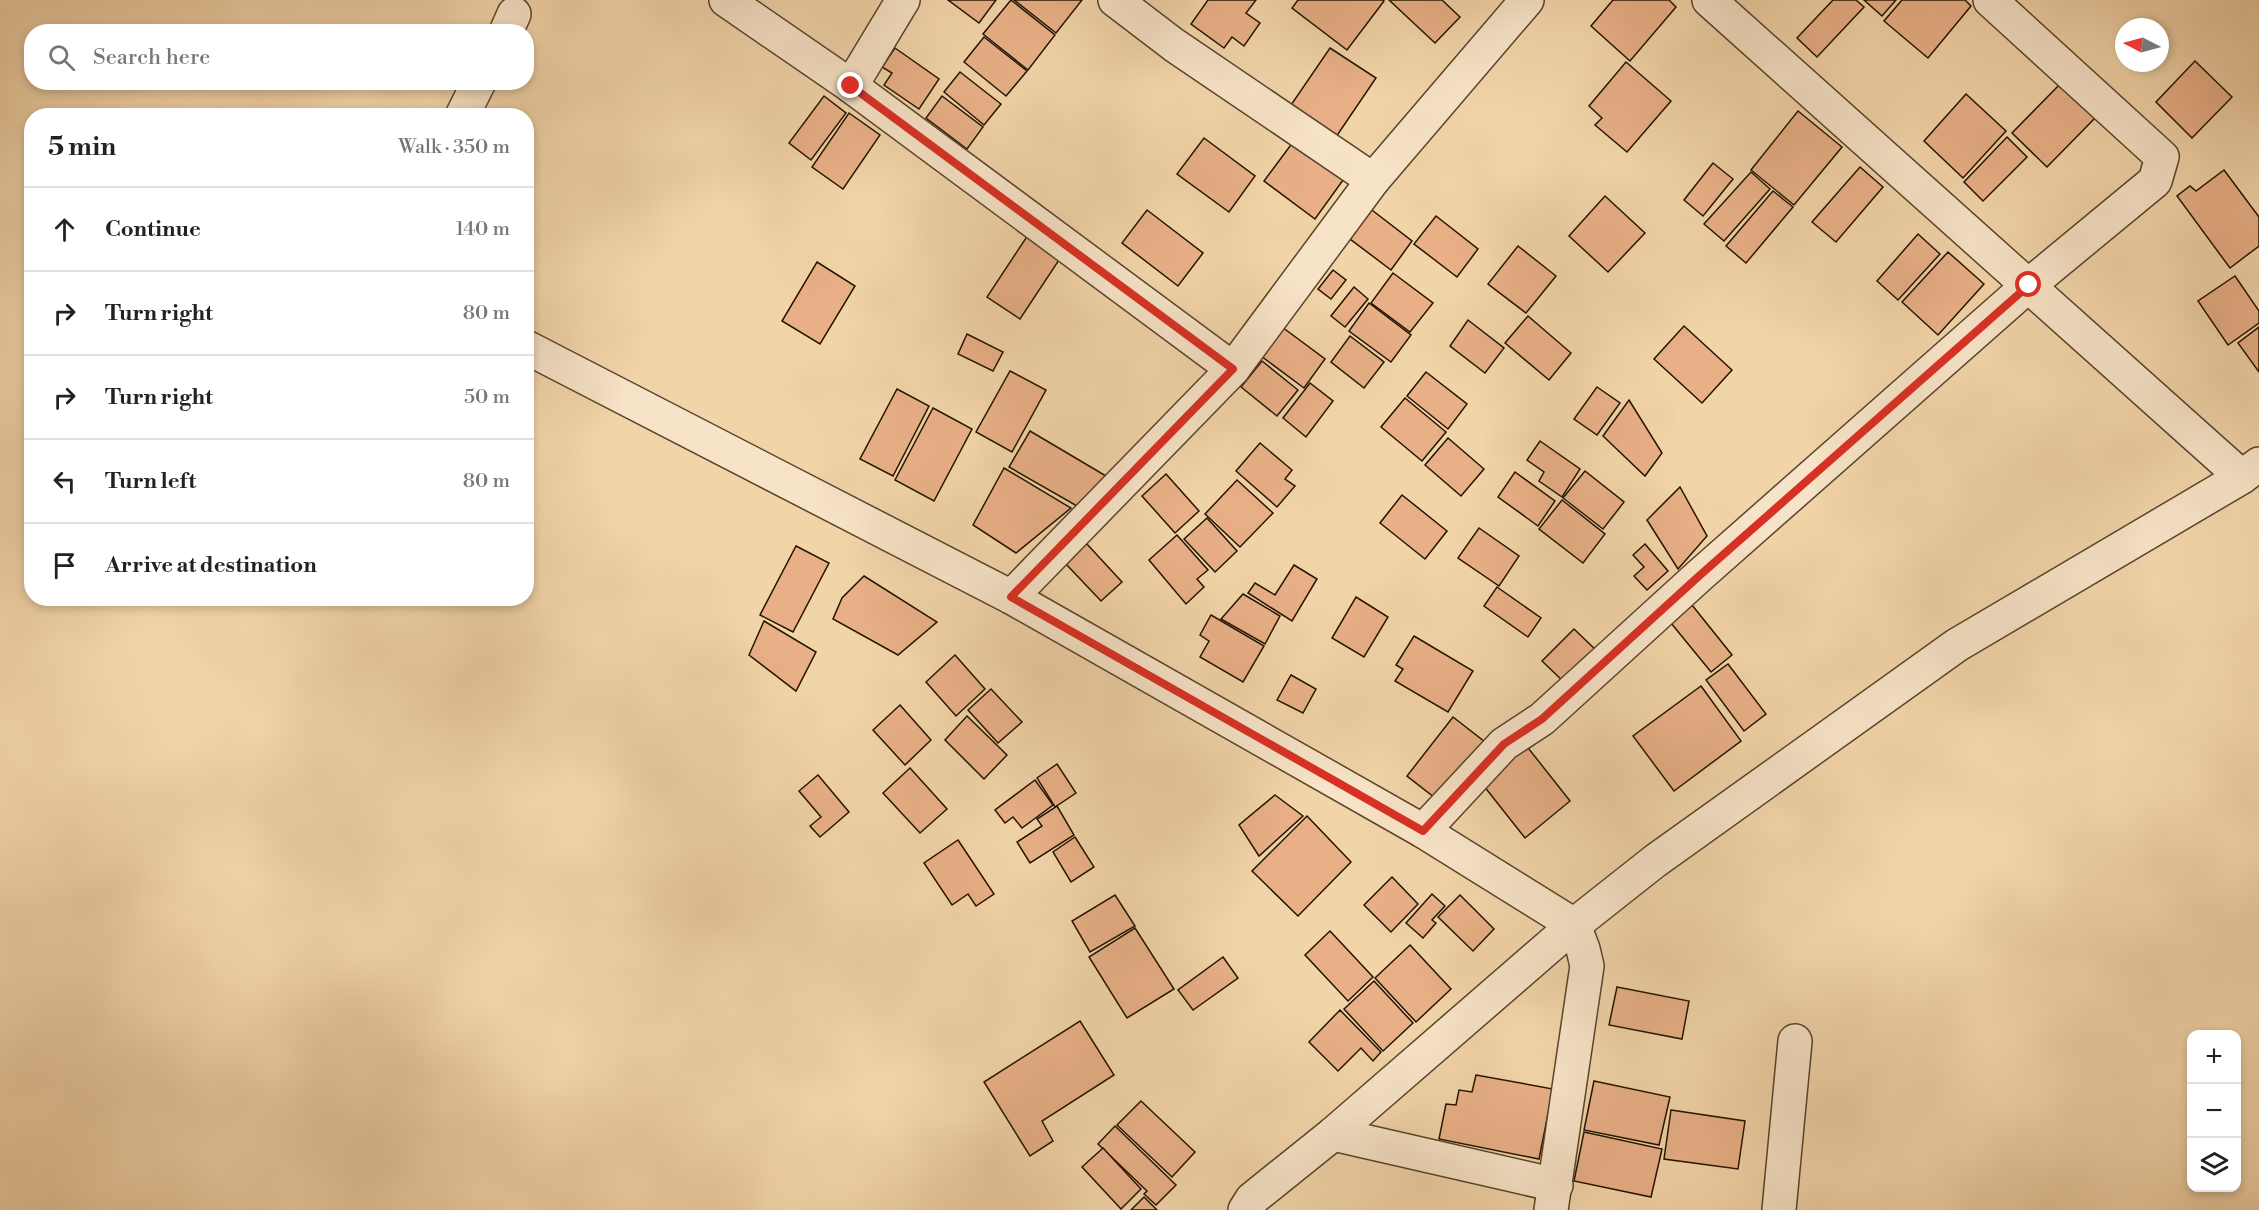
<!DOCTYPE html>
<meta charset="utf-8">
<style>
body{margin:0;font-family:"Libre Bodoni",serif;background:#f2f2f2;color:#222}
.controls{position:absolute;right:18px;bottom:18px;display:grid;overflow:hidden;border-radius:12px;box-shadow:0 3px 9px #0003}
.controls button{width:54px;height:54px;display:grid;place-items:center;padding:0;border:0;border-bottom:2px solid #e0e0e0;background:#fff;color:#222;font:30px sans-serif}
.compass{position:absolute;left:2115px;top:18px;width:54px;height:54px;border-radius:50%;background:#fff;box-shadow:0 3px 9px #0003;rotate:276deg}
.stop{position:absolute;width:18px;height:18px;margin:-14px;border:4px solid #d93025;border-radius:50%;background:#fff}
.stop.end{background:#d93025;border-color:#fff;box-shadow:0 2px 6px #0008}
.list{margin:0;padding:0;list-style:none}
h2{display:flex;justify-content:space-between;align-items:center;height:78px;margin:0;padding:0 24px;font-size:26px}
h2 small{font-size:20px;font-weight:400;color:#767676}
.list li{display:grid;grid-template-columns:39px 1fr auto;gap:18px;align-items:center;box-sizing:border-box;height:84px;padding:0 24px;border-top:2px solid #e0e0e0}
.list b{display:block;font-size:22px;white-space:nowrap}
.list em{font-size:20px;font-style:normal;color:#767676}
.icon{flex:none;width:33px;height:33px;fill:none;stroke:currentColor;stroke-width:2;stroke-linecap:round;stroke-linejoin:round}
.map{position:relative;flex:none;width:2259px;height:1210px;overflow:hidden}
.search{position:absolute;background:#fff;box-shadow:0 3px 9px #0003;left:24px;top:24px;width:510px;height:66px;display:flex;align-items:center;gap:15px;box-sizing:border-box;padding:0 21px;border-radius:24px;color:#767676;font-size:22px}
.panel{position:absolute;background:#fff;box-shadow:0 3px 9px #0003;left:24px;top:108px;width:510px;height:498px;border-radius:24px}
.map>svg:first-child{display:block}
</style>
<div class="map">
<svg width="2259" height="1210" viewBox="0 0 2259 1210">
<rect width="100%" height="100%" fill="#f2d4a9"/>
<filter id="stains"><feTurbulence type="fractalNoise" baseFrequency=".00333" numOctaves="4"/><feColorMatrix values="0 0 0 0 .2 0 0 0 0 .09 0 0 0 0 .02 0 0 0 .5 -.17"/></filter>
<radialGradient id="worn" r=".72"><stop offset=".6" stop-color="#630" stop-opacity="0"/><stop offset="1" stop-color="#630" stop-opacity=".3"/></radialGradient>
<!-- building -->
<g fill="#e9b087" stroke="#231401" stroke-width="1.5">
<polygon points="948,0 996,0 979,23"/>
<polygon points="1011,0 1055,35 1028,70 983,34"/>
<polygon points="1014,0 1082,0 1056,33"/>
<polygon points="1208,0 1256,0 1246,13 1260,23 1244,46 1232,37 1224,48 1191,24"/>
<polygon points="1298,0 1383,0 1384,1 1347,50 1292,8"/>
<polygon points="1389,0 1442,0 1460,17 1435,43"/>
<polygon points="1613,0 1669,0 1676,7 1630,61 1591,26"/>
<polygon points="1833,0 1856,0 1864,7 1817,57 1797,38"/>
<polygon points="1864,0 1896,0 1882,16"/>
<polygon points="1902,0 1965,0 1971,6 1928,58 1884,21"/>
<polygon points="984,37 1027,71 1006,96 964,62"/>
<polygon points="895,48 939,79 919,109 884,85 892,73 882,67"/>
<polygon points="1330,48 1376,78 1336,137 1291,105"/>
<polygon points="2195,61 2232,97 2192,138 2156,102"/>
<polygon points="1626,62 1671,101 1627,152 1595,125 1602,118 1589,106"/>
<polygon points="960,72 1001,104 984,125 944,92"/>
<polygon points="2062,82 2096,117 2047,167 2012,133"/>
<polygon points="1966,94 2006,131 1963,178 1924,141"/>
<polygon points="824,96 846,113 811,160 789,143"/>
<polygon points="942,96 983,127 967,149 926,118"/>
<polygon points="1798,111 1842,147 1794,205 1751,170"/>
<polygon points="849,113 880,135 843,189 812,167"/>
<polygon points="2007,137 2027,157 1983,201 1964,182"/>
<polygon points="1204,138 1255,176 1229,212 1177,174"/>
<polygon points="1296,138 1346,176 1315,219 1264,181"/>
<polygon points="1713,163 1733,179 1703,216 1684,200"/>
<polygon points="1860,167 1883,187 1836,242 1812,222"/>
<polygon points="2224,170 2259,217 2259,246 2230,268 2177,196 2190,186 2196,191"/>
<polygon points="1751,172 1770,189 1724,241 1704,224"/>
<polygon points="1773,191 1793,207 1746,263 1726,246"/>
<polygon points="1605,196 1645,233 1608,272 1569,236"/>
<polygon points="1368,207 1412,241 1391,270 1346,236"/>
<polygon points="1147,210 1203,253 1178,286 1122,243"/>
<polygon points="1436,216 1478,249 1457,277 1414,244"/>
<polygon points="1918,234 1940,254 1898,300 1877,281"/>
<polygon points="1028,235 1061,257 1020,319 987,297"/>
<polygon points="1518,246 1556,276 1526,313 1488,284"/>
<polygon points="1948,252 1984,284 1938,335 1902,302"/>
<polygon points="817,262 855,286 820,344 782,321"/>
<polygon points="1333,270 1346,280 1331,299 1318,289"/>
<polygon points="1393,273 1433,303 1410,332 1371,303"/>
<polygon points="2235,276 2259,311 2259,323 2228,345 2198,301"/>
<polygon points="1354,287 1368,299 1345,327 1331,316"/>
<polygon points="1369,303 1411,335 1391,362 1349,331"/>
<polygon points="1528,316 1571,353 1549,380 1505,343"/>
<polygon points="1468,320 1504,348 1485,373 1450,346"/>
<polygon points="1684,326 1732,370 1702,403 1654,359"/>
<polygon points="1282,327 1325,359 1304,388 1261,356"/>
<polygon points="2259,327 2259,372 2238,343"/>
<polygon points="967,334 1003,352 993,371 958,354"/>
<polygon points="1350,336 1384,362 1364,388 1331,362"/>
<polygon points="1262,361 1298,390 1277,416 1241,387"/>
<polygon points="1010,371 1046,390 1012,452 976,432"/>
<polygon points="1426,372 1467,404 1448,429 1407,396"/>
<polygon points="1310,383 1333,401 1306,437 1283,418"/>
<polygon points="1597,387 1620,403 1597,435 1574,419"/>
<polygon points="897,389 929,406 893,476 860,459"/>
<polygon points="1405,398 1446,432 1422,461 1381,427"/>
<polygon points="1629,400 1662,453 1645,476 1603,436"/>
<polygon points="933,408 972,429 934,501 895,480"/>
<polygon points="1030,431 1106,476 1077,506 1009,467"/>
<polygon points="1448,438 1484,469 1461,496 1425,465"/>
<polygon points="1540,441 1580,469 1562,497 1539,481 1544,472 1527,460"/>
<polygon points="1260,443 1292,470 1285,479 1295,486 1277,507 1236,471"/>
<polygon points="1004,468 1071,508 1016,553 973,525"/>
<polygon points="1585,471 1624,502 1603,529 1563,498"/>
<polygon points="1515,472 1555,501 1538,526 1498,497"/>
<polygon points="1166,474 1199,511 1175,533 1142,496"/>
<polygon points="1237,480 1273,513 1240,547 1205,514"/>
<polygon points="1680,487 1707,536 1678,569 1647,520"/>
<polygon points="1402,495 1447,531 1425,559 1380,523"/>
<polygon points="1562,500 1605,534 1583,563 1539,529"/>
<polygon points="1207,518 1237,551 1215,572 1184,539"/>
<polygon points="1479,528 1519,556 1499,586 1458,558"/>
<polygon points="1177,535 1208,570 1197,579 1204,587 1186,604 1149,560"/>
<polygon points="1086,543 1122,582 1101,601 1065,563"/>
<polygon points="1645,544 1668,571 1647,590 1634,576 1644,567 1633,555"/>
<polygon points="796,546 829,563 793,632 760,615"/>
<polygon points="1294,565 1317,579 1292,621 1248,593 1255,583 1275,595"/>
<polygon points="864,576 937,622 898,655 833,619 842,598"/>
<polygon points="1497,587 1541,618 1528,637 1484,606"/>
<polygon points="1243,594 1280,616 1265,644 1221,619"/>
<polygon points="1356,597 1388,617 1364,657 1332,638"/>
<polygon points="1692,605 1732,655 1711,672 1671,623"/>
<polygon points="1211,615 1264,646 1243,682 1200,657 1209,641 1200,635"/>
<polygon points="764,621 816,652 796,691 749,655"/>
<polygon points="1574,629 1599,653 1567,685 1542,661"/>
<polygon points="1414,636 1473,671 1448,712 1395,681 1403,669 1396,665"/>
<polygon points="955,655 985,689 956,716 926,682"/>
<polygon points="1728,664 1766,714 1744,731 1706,680"/>
<polygon points="1291,675 1316,689 1303,713 1277,700"/>
<polygon points="1701,686 1741,741 1674,791 1633,736"/>
<polygon points="991,689 1022,722 998,743 968,710"/>
<polygon points="900,705 931,740 905,765 873,730"/>
<polygon points="967,716 1007,755 984,779 945,740"/>
<polygon points="1453,717 1485,742 1439,801 1407,776"/>
<polygon points="1525,744 1570,801 1525,838 1480,781"/>
<polygon points="1057,764 1076,793 1055,807 1037,778"/>
<polygon points="910,768 947,809 920,833 883,793"/>
<polygon points="818,775 849,812 820,837 810,826 821,817 799,791"/>
<polygon points="1035,780 1053,805 1022,828 1013,817 1005,823 995,810"/>
<polygon points="1275,795 1303,816 1259,856 1239,825"/>
<polygon points="1057,806 1074,835 1030,863 1017,842 1042,826 1037,819"/>
<polygon points="1307,816 1351,862 1298,916 1252,871"/>
<polygon points="1075,837 1094,867 1071,882 1053,852"/>
<polygon points="958,840 994,894 976,906 968,894 952,905 924,863"/>
<polygon points="1392,877 1418,904 1391,932 1364,905"/>
<polygon points="1432,894 1445,906 1432,920 1436,923 1423,938 1406,923"/>
<polygon points="1115,895 1135,926 1090,952 1072,921"/>
<polygon points="1460,895 1494,929 1473,951 1438,917"/>
<polygon points="1135,928 1174,989 1127,1018 1089,957"/>
<polygon points="1330,931 1373,977 1348,1001 1305,955"/>
<polygon points="1410,945 1451,989 1416,1022 1375,978"/>
<polygon points="1223,957 1238,978 1193,1010 1178,990"/>
<polygon points="1374,981 1413,1023 1383,1051 1344,1009"/>
<polygon points="1617,987 1689,1001 1682,1039 1609,1025"/>
<polygon points="1340,1010 1381,1052 1373,1061 1361,1048 1338,1071 1309,1042"/>
<polygon points="1080,1021 1114,1075 1042,1121 1053,1141 1030,1156 984,1082"/>
<polygon points="1476,1075 1553,1089 1539,1159 1439,1139 1446,1104 1456,1105 1459,1090 1472,1092"/>
<polygon points="1594,1081 1670,1097 1659,1145 1584,1130"/>
<polygon points="1141,1101 1195,1152 1172,1177 1117,1125"/>
<polygon points="1671,1110 1745,1121 1738,1169 1664,1159"/>
<polygon points="1115,1126 1176,1185 1156,1205 1144,1194 1147,1191 1098,1144"/>
<polygon points="1584,1132 1662,1149 1651,1197 1574,1181"/>
<polygon points="1103,1148 1141,1189 1121,1209 1082,1167"/>
<polygon points="1144,1197 1157,1210 1131,1210"/>
</g>
<g fill="none" stroke-linecap="round" stroke-linejoin="round">
<defs>
<g id="minor">
<polyline points="726,0 851,86 1233,369 1011,597"/>
<polyline points="1115,0 1174,45 1373,180 1527,0"/>
<polyline points="1709,0 2242,477"/>
<polyline points="506,32 514,14"/>
<polyline points="851,86 903,0"/>
<polyline points="462,116 479,82"/>
<polyline points="526,347 1011,597 1423,831 1574,925 1583,949 1587,966 1551,1210"/>
<polyline points="1233,369 1373,180"/>
<polyline points="1423,831 1504,744 1542,719 1699,576 2029,285 2155,181 2162,157 1990,0"/>
<polyline points="1333,1134 1556,1185"/>
<polyline points="1779,1210 1795,1041"/>
</g>
<polyline id="tertiary" points="1245,1210 1252,1199 1333,1134 1574,925 1655,861 1957,645 2242,477 2259,464"/>
</defs>
<!-- minor casing -->
<use href="#minor" stroke="#57442b" stroke-width="36"/>
<!-- tertiary casing -->
<use href="#tertiary" stroke="#57442b" stroke-width="36"/>
<!-- minor -->
<use href="#minor" stroke="#f7e3c7" stroke-width="33"/>
<!-- tertiary -->
<use href="#tertiary" stroke="#f7e3c7" stroke-width="33"/>
</g>
<g fill="none" stroke-linecap="round" stroke-linejoin="round">
<!-- route -->
<polyline stroke="#d93025" stroke-width="8" points="851,86 1233,369 1011,597 1423,831 1504,744 1542,719 1699,576 2029,285"/>
</g>
<rect width="100%" height="100%" filter="url(#stains)"/>
<rect width="100%" height="100%" fill="url(#worn)"/>
</svg>
<div class="controls">
<button>+</button>
<button>−</button>
<button><svg class="icon" aria-label="layers" viewBox="0 0 24 24"><path d="M12 4l9 5-9 5-9-5zM3 14l9 5 9-5"/></svg></button>
</div>
<svg class="compass" viewBox="-18 -18 36 36"><path d="M0-13l5 13h-10z" fill="#e53935"/><path d="M0 13l5-13h-10z" fill="#767676"/></svg>
<div class="stop" style="left:2029px;top:285px"></div>
<div class="stop end" style="left:851px;top:86px"></div>
<div class="search"><svg class="icon" aria-label="search" viewBox="0 0 24 24"><circle cx="10" cy="10" r="6"/><path d="M15 15l6 6"/></svg>Search here</div>
<section class="panel">
<h2>5 min<small>Walk · 350 m</small></h2>
<ul class="list">
<li><svg class="icon" aria-label="ahead" viewBox="0 0 24 24"><path d="M12 20V5M6 11l6-6 6 6"/></svg><div><b>Continue</b></div><em>140 m</em></li>
<li><svg class="icon" aria-label="right" viewBox="0 0 24 24"><path d="M7 20v-9h11M14 6l5 5-5 5"/></svg><div><b>Turn right</b></div><em>80 m</em></li>
<li><svg class="icon" aria-label="right" viewBox="0 0 24 24"><path d="M7 20v-9h11M14 6l5 5-5 5"/></svg><div><b>Turn right</b></div><em>50 m</em></li>
<li><svg class="icon" aria-label="left" viewBox="0 0 24 24"><path d="M17 20v-9H6M10 6l-5 5 5 5"/></svg><div><b>Turn left</b></div><em>80 m</em></li>
<li><svg class="icon" aria-label="arrive" viewBox="0 0 24 24"><path d="M6 21V4h12l-3 4 3 4H6"/></svg><div><b>Arrive at destination</b></div></li>
</ul>
</section>
</div>
